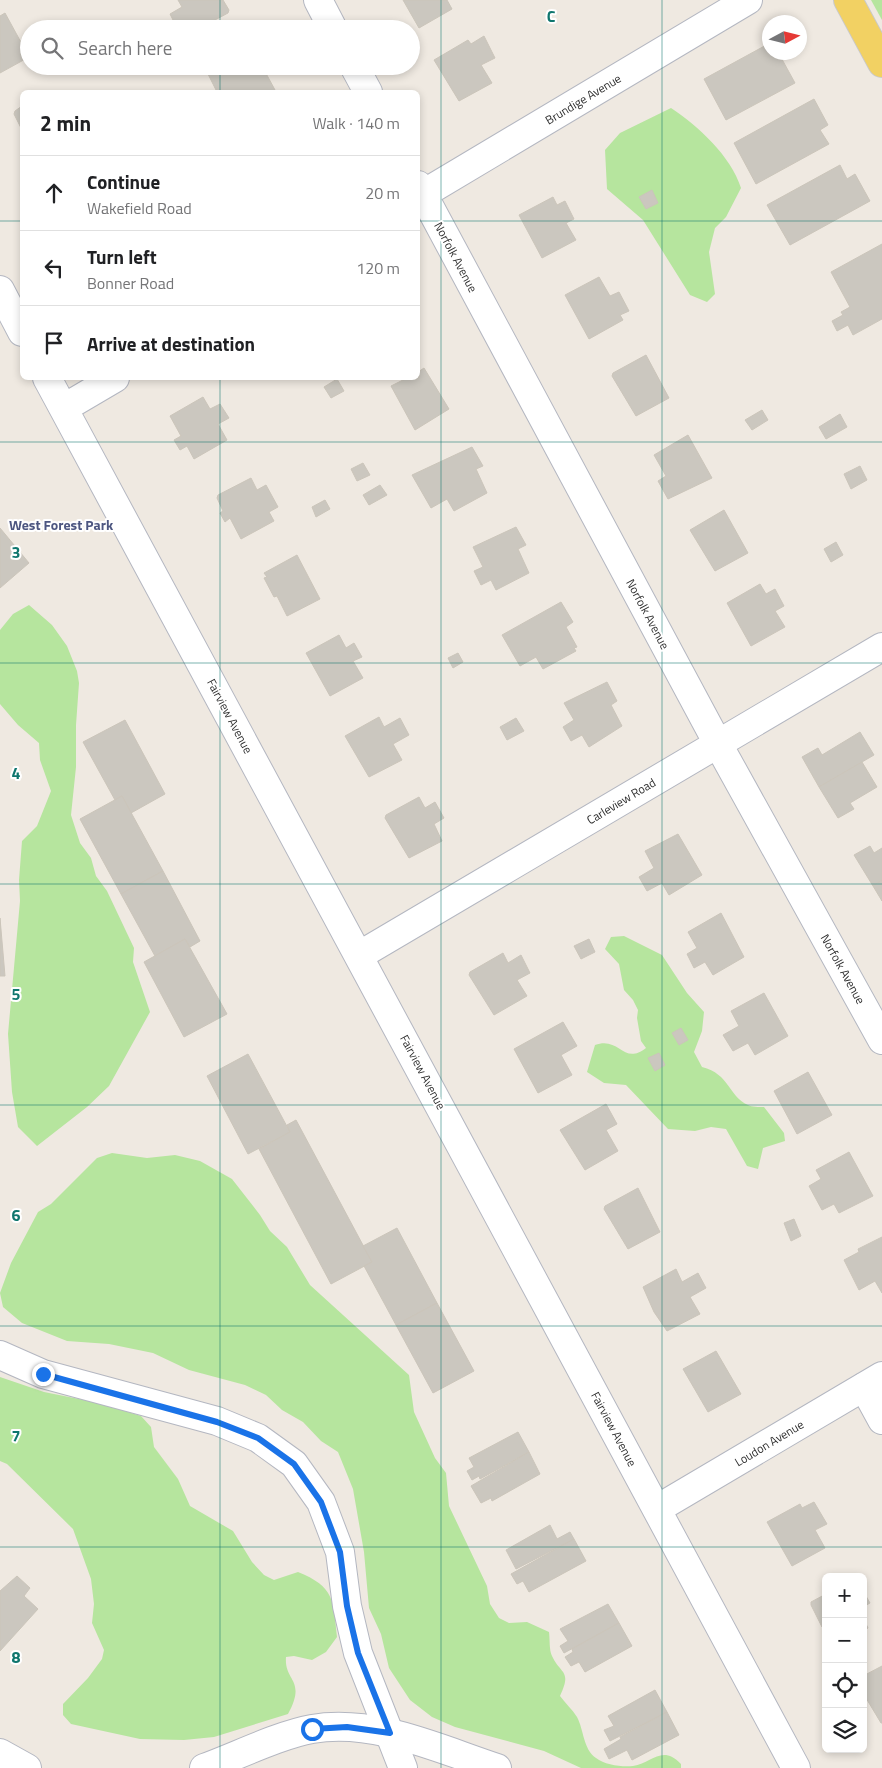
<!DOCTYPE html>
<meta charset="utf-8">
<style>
body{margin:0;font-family:"Titillium Web",sans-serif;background:#f6f6f6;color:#202124}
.controls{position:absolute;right:15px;bottom:15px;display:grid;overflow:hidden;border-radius:8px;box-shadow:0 2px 8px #0003}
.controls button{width:45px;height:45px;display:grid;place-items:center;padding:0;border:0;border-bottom:1px solid #e0e0e0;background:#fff;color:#202124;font:25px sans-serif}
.compass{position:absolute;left:762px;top:15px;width:45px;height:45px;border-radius:50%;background:#fff;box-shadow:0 2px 8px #0003;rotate:83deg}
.stop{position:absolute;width:15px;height:15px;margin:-11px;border:4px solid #1a73e8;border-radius:50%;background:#fff}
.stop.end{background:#1a73e8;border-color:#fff;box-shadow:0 1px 5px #0008}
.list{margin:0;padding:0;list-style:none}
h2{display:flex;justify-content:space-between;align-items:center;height:65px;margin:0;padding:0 20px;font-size:21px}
h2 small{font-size:16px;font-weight:400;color:#757577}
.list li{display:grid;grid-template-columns:32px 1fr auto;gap:15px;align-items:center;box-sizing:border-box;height:75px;padding:0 20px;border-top:1px solid #e0e0e0}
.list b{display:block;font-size:19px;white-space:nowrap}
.list p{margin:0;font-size:16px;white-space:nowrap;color:#757577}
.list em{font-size:16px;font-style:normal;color:#757577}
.icon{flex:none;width:28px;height:28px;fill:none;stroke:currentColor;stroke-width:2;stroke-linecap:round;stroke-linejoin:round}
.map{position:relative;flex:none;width:882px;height:1768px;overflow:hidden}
.search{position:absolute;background:#fff;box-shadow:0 2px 8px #0003;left:20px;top:20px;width:400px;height:55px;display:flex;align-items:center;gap:12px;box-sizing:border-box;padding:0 18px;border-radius:28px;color:#757577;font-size:19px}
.panel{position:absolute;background:#fff;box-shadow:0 2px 8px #0003;left:20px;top:90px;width:400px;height:290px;border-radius:8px}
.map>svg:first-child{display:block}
</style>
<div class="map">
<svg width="882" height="1768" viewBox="0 0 882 1768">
<rect width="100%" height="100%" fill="#efe9e1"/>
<!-- green -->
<g fill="#b6e59e">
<polygon points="871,0 882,0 882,20"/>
<path d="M671 108C698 126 731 156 741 188L726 217 715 228 709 252 715 294 707 302 690 295 643 220 607 189 605 150 620 133Z"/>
<polygon points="29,605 52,625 67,646 77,671 79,683 76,725 76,767 71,815 80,843 91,858 96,876 107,891 134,948 133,962 150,1012 109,1086 87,1107 37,1146 18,1127 12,1092 8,1034 20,901 19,880 22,841 37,826 51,791 40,760 39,743 18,725 0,704 0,630 13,614"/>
<path d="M624 936 662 955 687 993 704 1012 702 1031 694 1052 702 1067C730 1074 728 1096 748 1105 752 1107 759 1107 764 1107L784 1133 785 1141 763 1148 758 1169 747 1166 726 1129 711 1127 695 1131 668 1129 626 1085 604 1083 587 1072 595 1045C620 1036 623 1066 646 1048L641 1041 637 1018 638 1010 633 1000 624 990 619 964 605 949 611 937Z"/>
<path d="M112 1153 147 1158 175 1155 200 1161 232 1179 260 1215 270 1231 287 1247 310 1285 409 1375 414 1412 435 1458 446 1473 449 1506 487 1586 490 1604 499 1618 509 1623 527 1622 549 1632C550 1639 549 1650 552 1656 561 1675 572 1670 560 1696 565 1703 572 1709 577 1717 584 1730 583 1749 596 1758 605 1765 621 1767 633 1766 652 1763 662 1744 681 1764V1768H581L544 1751 455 1727 432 1717 410 1700 389 1668 381 1634 369 1608 364 1552 353 1489 338 1452 321 1441 303 1422 282 1410 266 1395 245 1385 189 1370 153 1353 109 1344 67 1341 22 1323 3 1307 0 1293 11 1263 38 1212 51 1204 97 1158Z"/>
<path d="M0 1377 44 1392 99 1403 141 1416 151 1427 154 1447 178 1479 190 1506 233 1531 252 1562 264 1575 274 1580 298 1572C335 1587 333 1600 337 1637L326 1652 312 1660 294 1656 286 1657C284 1682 307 1679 288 1714L214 1737 184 1740 140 1739 71 1724 63 1715V1704L88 1678 102 1659 104 1650 92 1623 94 1604 91 1579 73 1529 7 1464 0 1461Z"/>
</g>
<!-- building -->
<g fill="#cbc7bf" stroke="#cbc5ba">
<polygon points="178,0 223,0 229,10 228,13 198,29 194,29 190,21 177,28 170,14 182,7"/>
<polygon points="403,0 447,0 452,9 419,28"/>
<polygon points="5,13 29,57 0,73 0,16"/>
<polygon points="484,36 495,58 481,65 492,83 459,101 434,60 468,40 471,44"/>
<polygon points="770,43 770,52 778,52 795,83 726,120 704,79"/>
<polygon points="217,66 262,66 275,90 271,92 217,92 207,72"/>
<polygon points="814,99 828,125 820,130 829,144 756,184 734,143"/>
<polygon points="22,106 22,130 14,114 15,111"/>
<polygon points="840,165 847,179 855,174 870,201 790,245 767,205"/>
<polygon points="652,190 658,203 646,209 639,197"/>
<polygon points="553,197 557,205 565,201 574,219 566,223 576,240 542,258 519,215"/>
<polygon points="882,244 882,319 853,335 848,325 837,331 832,321 843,315 841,312 850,307 831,272"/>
<polygon points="599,277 610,296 619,292 629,311 620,315 623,320 589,339 565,295"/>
<polygon points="646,355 669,398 636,416 612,376 613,373"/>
<polygon points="424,368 449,409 415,430 391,386 407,378 418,378 418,372"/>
<polygon points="337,379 344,391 331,398 324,387"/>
<polygon points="203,397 210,409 220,404 229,418 218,424 227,440 194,459 187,446 180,450 174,440 181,436 170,416"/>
<polygon points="762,410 768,420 752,430 745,420"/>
<polygon points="840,414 847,427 826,439 819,427"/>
<polygon points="688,435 712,478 668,499 658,481 666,476 654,455"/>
<polygon points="472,447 483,466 476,469 487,493 454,511 447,499 431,508 412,475"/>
<polygon points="363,463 370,475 357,481 351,469"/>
<polygon points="860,466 867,480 851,489 844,474"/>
<polygon points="251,478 257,490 266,485 278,507 269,512 274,521 241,539 230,518 225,522 220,513 223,511 217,498 218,495"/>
<polygon points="380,485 387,495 369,505 363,495"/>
<polygon points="325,500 330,509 316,517 312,507"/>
<polygon points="724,510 748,553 715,571 690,530"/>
<polygon points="516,527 526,545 518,549 529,573 496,590 491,580 481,585 474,571 483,567 473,547"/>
<polygon points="0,528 29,563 0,588"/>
<polygon points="836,542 843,555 831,562 824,549"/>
<polygon points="297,555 320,599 287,616 277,596 274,597 264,578 267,577 264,573"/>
<polygon points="760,584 766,594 775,589 784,606 775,611 785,627 751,646 727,603"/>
<polygon points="561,602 573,622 566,627 577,647 574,648 576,651 543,669 536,657 520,666 502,635"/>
<polygon points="339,635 346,648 354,643 362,657 353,661 363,678 330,696 306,653"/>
<polygon points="458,653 463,662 453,668 448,658"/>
<polygon points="607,682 617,701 611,705 622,726 589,747 582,735 571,741 563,727 574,720 564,703"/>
<polygon points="379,717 384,727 400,718 409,735 393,744 402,760 369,777 345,736"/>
<polygon points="516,718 524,731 507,740 500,727"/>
<polygon points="125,720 165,794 131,813 122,796 115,800 83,742"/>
<polygon points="860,732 874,755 819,787 802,757 818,748 822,755"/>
<polygon points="862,762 877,787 850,803 854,809 838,818 819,787"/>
<polygon points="122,796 163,871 121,894 80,819"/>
<polygon points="419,797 425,808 435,802 444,818 434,824 442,841 409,858 385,818 386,815"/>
<polygon points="678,834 702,875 669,895 662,883 647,891 639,877 654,868 645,851"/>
<polygon points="870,846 874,853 882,848 882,880 873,886 854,855"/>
<polygon points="163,871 200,941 190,947 185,939 155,956 121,894"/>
<polygon points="882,880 882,901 873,886"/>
<polygon points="721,913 744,957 713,975 705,962 694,968 687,954 697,948 688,932"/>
<polygon points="0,918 5,976 0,976"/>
<polygon points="185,939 227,1014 184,1037 144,962"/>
<polygon points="589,939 595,952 581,959 574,946"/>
<polygon points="503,953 508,963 521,955 530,973 517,980 527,996 494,1015 469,975 470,972"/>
<polygon points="764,993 788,1036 755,1055 748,1043 733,1051 723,1035 739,1026 731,1011"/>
<polygon points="563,1022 577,1046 561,1055 572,1075 538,1093 514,1049"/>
<polygon points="681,1028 688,1040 679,1045 672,1033"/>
<polygon points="659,1053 665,1065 655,1071 648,1058"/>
<polygon points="248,1054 290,1132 248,1154 207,1076"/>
<polygon points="808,1072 832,1115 797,1134 774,1091"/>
<polygon points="606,1104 617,1124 606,1130 618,1151 585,1170 560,1130"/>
<polygon points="296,1120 372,1262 331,1284 259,1149 290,1132 287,1125"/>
<polygon points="849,1152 873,1196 839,1213 834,1204 822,1210 809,1186 821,1179 816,1170"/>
<polygon points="638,1188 660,1232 628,1249 604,1209 605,1206"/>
<polygon points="794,1219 801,1236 791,1241 784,1223"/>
<polygon points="397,1228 437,1303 396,1325 364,1266 372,1262 363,1246"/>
<polygon points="882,1237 882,1293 875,1281 859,1290 844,1260 859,1252 858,1249"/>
<polygon points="676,1269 682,1282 698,1273 706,1288 690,1297 700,1314 667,1331 654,1312 643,1287"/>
<polygon points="437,1303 474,1371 433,1393 396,1325"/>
<polygon points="716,1351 741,1394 708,1412 683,1369"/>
<polygon points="518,1432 529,1452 480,1479 479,1476 472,1480 467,1471 474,1467 469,1458"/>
<polygon points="529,1452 540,1474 492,1501 491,1498 481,1503 471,1486"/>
<polygon points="814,1502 827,1524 815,1530 825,1548 792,1566 767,1522 800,1504 802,1508"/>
<polygon points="550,1525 557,1539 570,1532 574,1539 516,1569 506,1550"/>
<polygon points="574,1539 586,1561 529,1592 523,1581 517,1584 511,1574"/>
<polygon points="17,1576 30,1588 24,1596 38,1609 0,1651 0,1591"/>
<polygon points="863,1591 870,1603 863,1607"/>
<polygon points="826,1594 826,1629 824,1626 822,1627 811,1605 811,1602"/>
<polygon points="608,1604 619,1623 564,1653 560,1646 568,1641 560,1629"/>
<polygon points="863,1618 868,1628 863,1631"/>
<polygon points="619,1623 632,1646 585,1672 579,1662 571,1666 565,1657 573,1652 572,1649"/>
<polygon points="882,1666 882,1723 881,1723 863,1693 863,1676"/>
<polygon points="655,1690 667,1712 610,1741 604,1730 614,1726 608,1716"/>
<polygon points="667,1712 679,1735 632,1760 627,1750 609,1759 604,1749 621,1739 620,1737"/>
</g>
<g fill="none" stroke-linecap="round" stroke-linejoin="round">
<defs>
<g id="minor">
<polyline points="318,0 333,29"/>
<polyline points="354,66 368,92"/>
<polyline points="418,185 718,744 882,1040"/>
<polyline points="418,197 748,0"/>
<polyline points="0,290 22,332"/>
<polyline points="47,378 796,1768"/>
<polyline points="64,408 115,378"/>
<polyline points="360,955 882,647"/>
<polyline points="0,1355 43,1374 217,1421 258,1438 294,1464 321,1502 340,1552 347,1606 358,1653 403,1768"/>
<polyline points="864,1387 882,1420"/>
<polyline points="657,1509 882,1376"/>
<polyline points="0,1753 27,1768"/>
<path d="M204 1768C237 1756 279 1735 312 1729 374 1718 439 1749 497 1768"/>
</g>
<polyline id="major" points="848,0 882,63"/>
</defs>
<!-- minor casing -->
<use href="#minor" stroke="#b4b7c1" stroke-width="30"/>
<!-- major casing -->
<use href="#major" stroke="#c9c9c9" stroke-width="30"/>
<!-- minor -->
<use href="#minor" stroke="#fff" stroke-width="28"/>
<!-- major -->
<use href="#major" stroke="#f2d163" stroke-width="28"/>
</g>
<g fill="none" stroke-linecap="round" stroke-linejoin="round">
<!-- route -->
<polyline stroke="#1a73e8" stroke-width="6" points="43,1374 217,1422 258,1438 294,1464 321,1502 340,1552 347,1606 358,1653 390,1733 347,1727 312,1729"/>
</g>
<!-- grid -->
<path fill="none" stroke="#0f766e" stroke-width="1" stroke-opacity="0.55" d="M220 0V29M441 0V1768M662 0V1768M220 66V92M0 221H22M418 221H882M220 378V1768M0 442H882M0 663H882M0 884H882M0 1105H882M0 1326H882M0 1547H882"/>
<g text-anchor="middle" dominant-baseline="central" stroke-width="4" stroke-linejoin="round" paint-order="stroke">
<!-- street labels -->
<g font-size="12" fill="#2e2e2e" stroke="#fff">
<text transform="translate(583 99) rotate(-31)">Brundige Avenue</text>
<text transform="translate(456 257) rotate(62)">Norfolk Avenue</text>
<text transform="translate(648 614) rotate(62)">Norfolk Avenue</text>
<text transform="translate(230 716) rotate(62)">Fairview Avenue</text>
<text transform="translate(621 801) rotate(-31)">Carleview Road</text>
<text transform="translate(843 969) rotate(61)">Norfolk Avenue</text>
<text transform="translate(423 1072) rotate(62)">Fairview Avenue</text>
<text transform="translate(614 1429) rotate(62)">Fairview Avenue</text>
<text transform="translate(769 1443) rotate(-31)">Loudon Avenue</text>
</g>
<!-- neighbourhood labels -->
<g font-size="14" font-weight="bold" fill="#4d5680" stroke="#fff">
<text x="61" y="524">West Forest Park</text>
</g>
</g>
<g font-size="16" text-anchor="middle" font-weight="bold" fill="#0f766e" stroke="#fff" stroke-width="4" stroke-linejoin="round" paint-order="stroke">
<text x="551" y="22">C</text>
<text x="16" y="558">3</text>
<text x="16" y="779">4</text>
<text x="16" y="1000">5</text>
<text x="16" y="1221">6</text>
<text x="16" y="1442">7</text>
<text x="16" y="1663">8</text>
</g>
</svg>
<div class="controls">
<button>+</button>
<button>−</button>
<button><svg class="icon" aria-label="locate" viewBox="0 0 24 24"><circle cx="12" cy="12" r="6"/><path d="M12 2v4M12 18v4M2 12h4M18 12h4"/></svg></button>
<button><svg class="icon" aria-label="layers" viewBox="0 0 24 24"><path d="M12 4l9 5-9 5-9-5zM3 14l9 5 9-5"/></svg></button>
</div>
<svg class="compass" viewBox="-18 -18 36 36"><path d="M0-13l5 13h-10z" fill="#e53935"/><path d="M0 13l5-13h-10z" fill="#757577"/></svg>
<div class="stop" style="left:312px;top:1729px"></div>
<div class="stop end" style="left:43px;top:1374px"></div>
<div class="search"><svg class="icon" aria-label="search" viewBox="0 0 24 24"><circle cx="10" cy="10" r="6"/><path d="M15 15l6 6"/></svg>Search here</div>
<section class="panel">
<h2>2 min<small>Walk · 140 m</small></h2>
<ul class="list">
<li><svg class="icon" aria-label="ahead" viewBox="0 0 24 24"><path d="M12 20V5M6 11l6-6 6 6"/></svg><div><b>Continue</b><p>Wakefield Road</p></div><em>20 m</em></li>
<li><svg class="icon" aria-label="left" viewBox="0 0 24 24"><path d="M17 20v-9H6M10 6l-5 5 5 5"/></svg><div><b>Turn left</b><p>Bonner Road</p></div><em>120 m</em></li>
<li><svg class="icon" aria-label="arrive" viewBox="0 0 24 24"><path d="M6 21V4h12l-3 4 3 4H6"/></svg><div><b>Arrive at destination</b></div></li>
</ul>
</section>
</div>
